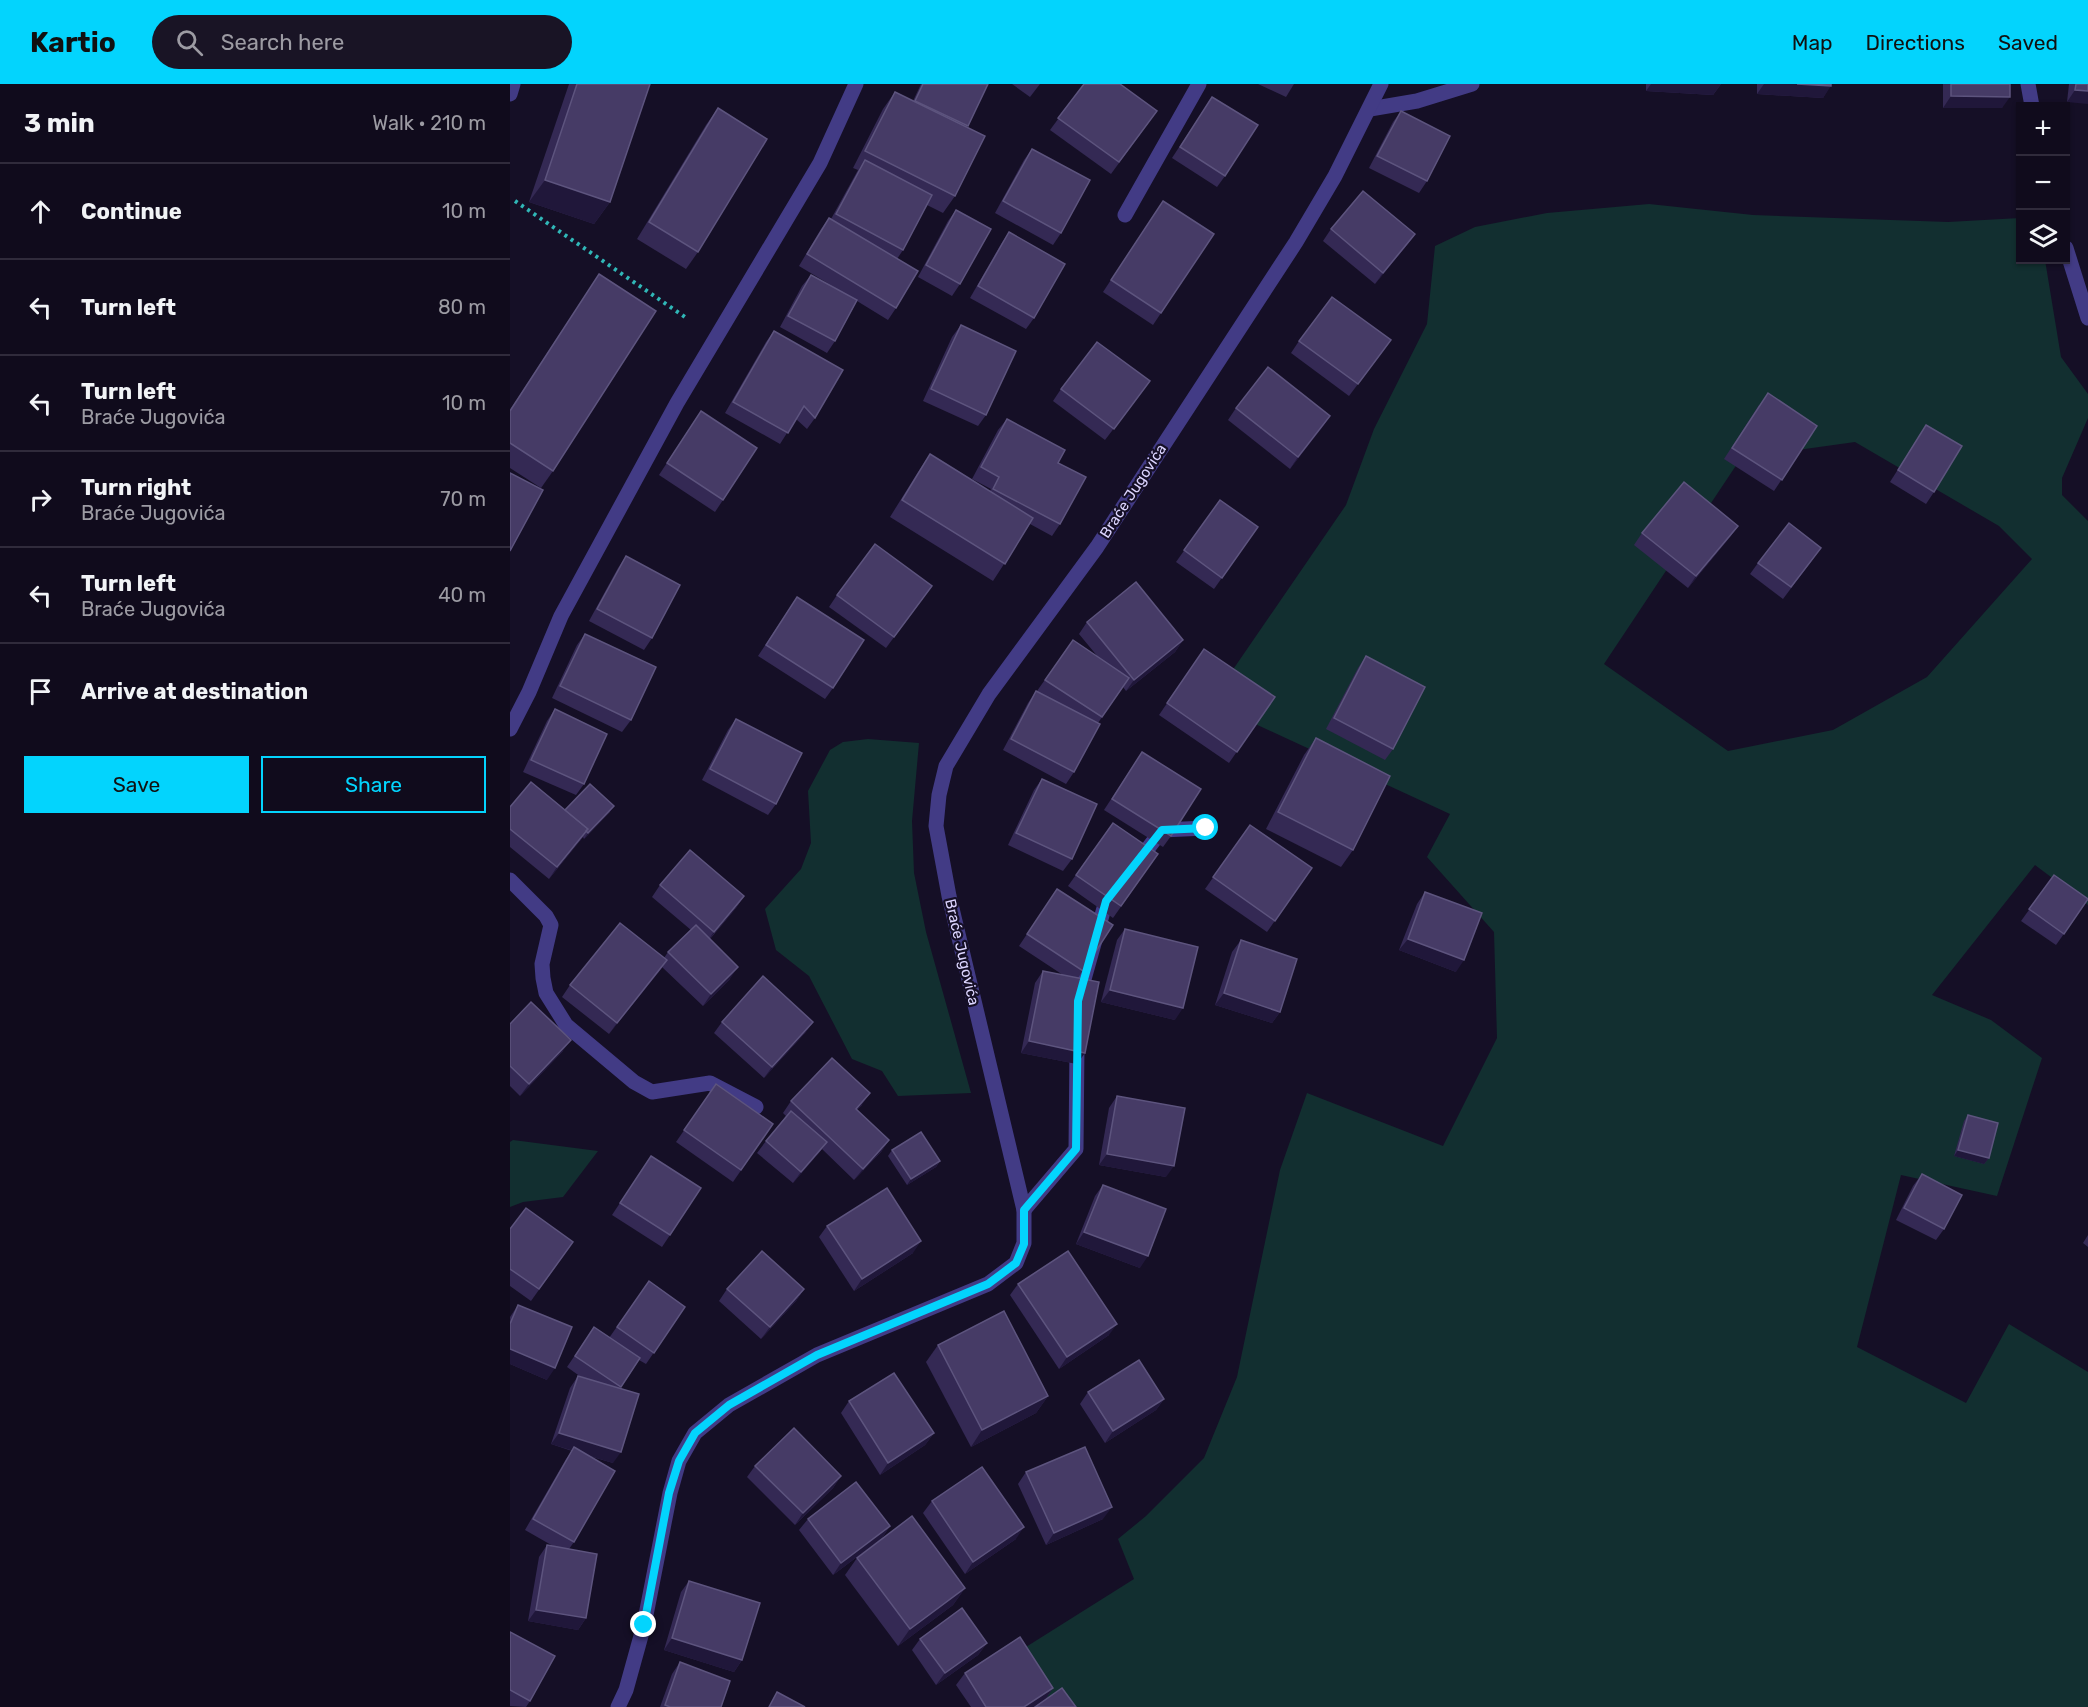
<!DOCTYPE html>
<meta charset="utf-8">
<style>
body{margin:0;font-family:Rubik,sans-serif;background:#191425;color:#f1f3f6}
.controls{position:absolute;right:18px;top:18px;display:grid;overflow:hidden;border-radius:0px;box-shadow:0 2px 4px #0004}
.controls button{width:54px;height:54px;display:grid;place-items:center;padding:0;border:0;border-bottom:2px solid #302b3b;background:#100b1c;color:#f1f3f6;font:30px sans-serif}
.stop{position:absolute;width:18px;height:18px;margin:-14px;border:4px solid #03d4fd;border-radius:50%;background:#fff}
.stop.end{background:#03d4fd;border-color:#fff;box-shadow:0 2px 6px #0008}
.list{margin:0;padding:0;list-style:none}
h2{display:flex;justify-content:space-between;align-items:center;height:78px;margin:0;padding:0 24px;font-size:26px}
h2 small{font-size:20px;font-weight:400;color:#9c9ba3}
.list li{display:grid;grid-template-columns:39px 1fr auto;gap:18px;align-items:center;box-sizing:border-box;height:96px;padding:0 24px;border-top:2px solid #302b3b}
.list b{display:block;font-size:22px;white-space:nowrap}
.list p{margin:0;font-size:20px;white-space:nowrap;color:#9c9ba3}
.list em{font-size:20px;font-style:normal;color:#9c9ba3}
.actions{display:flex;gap:12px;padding:18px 24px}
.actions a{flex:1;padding:14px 0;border:2px solid #03d4fd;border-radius:0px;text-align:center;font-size:21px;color:#03d4fd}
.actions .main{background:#03d4fd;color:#111}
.icon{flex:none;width:33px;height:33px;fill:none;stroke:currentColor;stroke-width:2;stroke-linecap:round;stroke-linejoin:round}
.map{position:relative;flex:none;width:1578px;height:1623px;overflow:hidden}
header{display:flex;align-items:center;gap:36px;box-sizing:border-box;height:84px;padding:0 30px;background:#03d4fd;color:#111}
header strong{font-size:28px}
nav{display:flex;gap:33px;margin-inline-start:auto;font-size:21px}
.search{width:420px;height:54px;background:#191425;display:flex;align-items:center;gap:15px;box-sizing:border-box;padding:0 21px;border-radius:33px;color:#9c9ba3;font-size:22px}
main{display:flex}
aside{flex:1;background:#100b1c}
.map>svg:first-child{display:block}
</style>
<header>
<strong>Kartio</strong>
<div class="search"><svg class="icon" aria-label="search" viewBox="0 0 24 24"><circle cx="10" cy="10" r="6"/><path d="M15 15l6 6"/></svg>Search here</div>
<nav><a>Map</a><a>Directions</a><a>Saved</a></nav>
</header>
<main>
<aside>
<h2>3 min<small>Walk · 210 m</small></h2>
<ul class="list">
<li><svg class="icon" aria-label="ahead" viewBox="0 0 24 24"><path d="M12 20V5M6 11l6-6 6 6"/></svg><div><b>Continue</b></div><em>10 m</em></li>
<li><svg class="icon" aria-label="left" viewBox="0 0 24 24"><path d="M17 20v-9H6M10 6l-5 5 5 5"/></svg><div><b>Turn left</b></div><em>80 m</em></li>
<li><svg class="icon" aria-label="left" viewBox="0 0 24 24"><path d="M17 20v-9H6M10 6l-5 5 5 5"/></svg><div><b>Turn left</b><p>Braće Jugovića</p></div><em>10 m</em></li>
<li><svg class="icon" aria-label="right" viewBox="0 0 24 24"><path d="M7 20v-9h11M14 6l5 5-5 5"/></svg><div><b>Turn right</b><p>Braće Jugovića</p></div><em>70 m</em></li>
<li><svg class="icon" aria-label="left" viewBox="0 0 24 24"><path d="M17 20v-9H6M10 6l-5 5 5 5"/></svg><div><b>Turn left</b><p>Braće Jugovića</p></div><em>40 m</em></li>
<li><svg class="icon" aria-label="arrive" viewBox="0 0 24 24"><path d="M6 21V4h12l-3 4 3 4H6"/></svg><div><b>Arrive at destination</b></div></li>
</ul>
<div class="actions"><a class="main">Save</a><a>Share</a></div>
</aside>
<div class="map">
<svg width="1578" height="1623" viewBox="0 0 1578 1623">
<rect width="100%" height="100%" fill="#150f26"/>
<!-- green -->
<g fill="#122f30" fill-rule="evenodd">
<path d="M1139 120 1243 131 1438 138 1510 134V176H1535L1551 273 1578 310V334L1552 394V411L1578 437V821L1525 781 1422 911 1481 936 1532 974 1487 1112 1391 1091 1347 1263 1456 1319 1499 1240 1578 1288V1623H527L497 1575 624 1495 608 1455 636 1432 694 1374 727 1293 770 1086 797 1009 933 1062 987 954 984 848 917 773 940 730 700 619 836 421 864 345 917 240 925 162 965 143 1037 129ZM1345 358 1489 442 1522 475 1417 593 1323 646 1218 667 1094 580 1231 374Z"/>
<polygon points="358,655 409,659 402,737 404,789 416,848 461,1009 388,1012 372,987 342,975 299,892 266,866 255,825 291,785 301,759 298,707 320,666 333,658"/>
<polygon points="3,1056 88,1067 53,1113 13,1118 0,1123 0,1058"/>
</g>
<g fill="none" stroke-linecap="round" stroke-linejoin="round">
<!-- path -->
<polyline stroke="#30b7b7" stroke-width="4" stroke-dasharray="3 4.5" stroke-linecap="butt" points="5,117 178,235"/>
<!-- minor -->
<g stroke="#423b85" stroke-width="15">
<polyline points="1518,0 1522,22"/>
<polyline points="860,25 907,17 962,0"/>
<polyline points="615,131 689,0"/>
<polyline points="1556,164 1578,234"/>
<polyline points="0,645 19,608 51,532 167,319 310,79 346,0"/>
<polyline points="626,780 652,746 696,744"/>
<polyline points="0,796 36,832 41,841 32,880 33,894 36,909 56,941 124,998 142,1008 200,999 246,1023"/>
<polyline points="569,913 596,817 602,811"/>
<polyline points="514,1126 566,1065 567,961"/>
<polyline points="108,1623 116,1606 134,1541 160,1409 169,1377 185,1349 219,1321 307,1271 478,1200 506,1179 514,1159 514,1126 439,812 426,742 429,711 436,682 479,610 587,463 786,158 825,92 871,0"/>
</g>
<!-- tertiary -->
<polyline stroke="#423b85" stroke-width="15" points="0,10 3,0"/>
</g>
<!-- wall -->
<g fill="#342954">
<polygon points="59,0 140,0 100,118 84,140 19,118"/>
<polygon points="411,0 478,0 457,43 445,112 433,129 417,121 393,166 387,175 386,224 378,236 347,217 325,257 317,269 270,243 292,202 301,191 324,203 289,182 311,145 319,134 321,135 348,86 343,84 373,25 385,8 403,17"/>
<polygon points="502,0 530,0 520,13"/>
<polygon points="574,0 647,27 601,90 540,46"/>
<polygon points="748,0 784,0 776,13"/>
<polygon points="1136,0 1211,0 1203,11 1136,7"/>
<polygon points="1247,0 1321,0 1313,14 1247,10"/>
<polygon points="1433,0 1500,0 1492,24 1433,24"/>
<polygon points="1559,0 1578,0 1557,18"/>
<polygon points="702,13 715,92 707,103 662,74"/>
<polygon points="208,24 188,168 176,185 127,155 196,41"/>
<polygon points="891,27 917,97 909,109 859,84 883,38"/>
<polygon points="522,65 551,149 543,161 485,129 514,76"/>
<polygon points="446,126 450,200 442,212 408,193 438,137"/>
<polygon points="645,129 651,229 643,241 593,208"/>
<polygon points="821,145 905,150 897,161 865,200 813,157"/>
<polygon points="499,148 524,234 516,245 460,214 491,160"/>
<polygon points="89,190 43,387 31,404 0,384 0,326"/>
<polygon points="451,241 476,331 468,342 413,317 442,253"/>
<polygon points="264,247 305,334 297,345 286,335 270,360 215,329 256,258"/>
<polygon points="881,256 839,312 781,269 789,257"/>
<polygon points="640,297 595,356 543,317 551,305"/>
<polygon points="1249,321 1307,342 1264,407 1214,375"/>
<polygon points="726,324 820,332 780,385 718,336"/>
<polygon points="497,335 548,379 550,440 542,452 520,440 483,497 380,433 408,388 420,370 480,407 481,405 462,395 488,346"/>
<polygon points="183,339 213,416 205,428 149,391"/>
<polygon points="1416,341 1424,408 1416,420 1380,398"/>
<polygon points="710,416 748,443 704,505 666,478"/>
<polygon points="1228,442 1220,453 1178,504 1124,461 1132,449"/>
<polygon points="116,472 142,554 134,566 79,537 108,484"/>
<polygon points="1303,475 1273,515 1240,490 1248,479"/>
<polygon points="422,502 376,564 319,523 327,511"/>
<polygon points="287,513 323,604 315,615 248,572"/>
<polygon points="577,538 673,556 665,568 616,607 613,603 588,639 564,688 556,700 493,666 518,619 526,607 527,607 563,556 588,573 569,550"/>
<polygon points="75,550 121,636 112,648 42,614 67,561"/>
<polygon points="694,565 765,613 719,679 649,631"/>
<polygon points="856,572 883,665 875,676 816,645 848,584"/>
<polygon points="45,625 74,700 66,711 13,688 37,637"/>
<polygon points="226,635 266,720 258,731 192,696 218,646"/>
<polygon points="806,654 843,766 831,783 756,745 794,671"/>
<polygon points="632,668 661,752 653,763 594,726"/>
<polygon points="532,695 562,775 553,787 498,761 524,706"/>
<polygon points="0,723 55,726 100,728 74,755 73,753 39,795 0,763"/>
<polygon points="603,739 648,770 603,834 558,802"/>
<polygon points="740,741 802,784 757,848 695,805"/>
<polygon points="1544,791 1578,816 1546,861 1511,837"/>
<polygon points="150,801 234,812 226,824 200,855 220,895 193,922 152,883 99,950 52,913 60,901 154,874 158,868 181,846 142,813"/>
<polygon points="547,805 603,841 568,894 567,980 511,969 525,899 533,887 553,891 509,862"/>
<polygon points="915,808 946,888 889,866 907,820"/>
<polygon points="615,845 665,936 591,918 607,856"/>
<polygon points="731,856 770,928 762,939 705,921 722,868"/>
<polygon points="212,938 303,938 295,949 254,994 204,949"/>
<polygon points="0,940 53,967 10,1012 0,1002"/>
<polygon points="206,1000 263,1040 223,1098 166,1058"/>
<polygon points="607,1012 656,1093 589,1081 599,1024"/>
<polygon points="281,1017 352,1021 347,1026 379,1056 371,1068 344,1096 312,1065 283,1099 247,1069 256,1057 276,1032 273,1029"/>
<polygon points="1458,1031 1479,1074 1474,1080 1444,1072 1454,1037"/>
<polygon points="382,1066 430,1077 426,1083 397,1101 378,1072"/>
<polygon points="141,1072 160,1151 152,1163 102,1131"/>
<polygon points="1412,1090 1434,1145 1426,1156 1386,1136 1403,1102"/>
<polygon points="593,1101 630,1184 566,1160 585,1112"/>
<polygon points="317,1142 403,1169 344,1207 309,1153"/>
<polygon points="0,1145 63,1158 21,1217 0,1202"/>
<polygon points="1578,1151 1578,1163 1573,1159"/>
<polygon points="139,1197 175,1223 136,1280 129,1276 110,1305 103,1379 79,1372 64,1458 59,1465 76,1534 68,1546 18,1537 29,1473 37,1461 43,1462 15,1446 56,1375 62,1367 41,1360 60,1304 68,1292 71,1293 57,1283 84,1243 99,1254"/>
<polygon points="508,1200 599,1251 549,1285 500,1211"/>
<polygon points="217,1205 294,1205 286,1217 251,1255 209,1217"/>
<polygon points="8,1221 37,1296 0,1280 0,1233"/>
<polygon points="428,1261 538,1312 526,1329 461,1363 416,1278"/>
<polygon points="578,1308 654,1315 646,1326 595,1359 570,1320"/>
<polygon points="339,1317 424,1349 415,1361 370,1391 331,1329"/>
<polygon points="245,1382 331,1392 323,1404 285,1441 237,1393"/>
<polygon points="516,1388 593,1435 536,1461 508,1400"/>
<polygon points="422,1417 506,1455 455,1490 413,1429"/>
<polygon points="298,1435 380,1442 372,1454 323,1491 289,1446"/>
<polygon points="347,1474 455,1504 443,1521 388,1562 335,1491"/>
<polygon points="179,1497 232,1576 224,1588 154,1566 171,1508"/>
<polygon points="0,1548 20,1617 16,1623 0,1622"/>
<polygon points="410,1555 477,1559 468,1571 426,1601 402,1566"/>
<polygon points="170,1578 211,1623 150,1623 162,1590"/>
<polygon points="455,1589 543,1604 535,1616 524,1623 461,1623 446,1601"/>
</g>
<!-- shaded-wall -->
<g fill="#20173a">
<polygon points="1141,0 1211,0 1203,11 1136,7"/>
<polygon points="1254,0 1287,0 1321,2 1313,14 1247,10"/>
<polygon points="1565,6 1578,7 1578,20 1557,18"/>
<polygon points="1441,12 1500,13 1492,24 1433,24"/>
<polygon points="35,96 100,118 84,140 19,118"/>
<polygon points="905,150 897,161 865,200 873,189"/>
<polygon points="820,332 812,344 780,385 788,373"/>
<polygon points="1228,442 1220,453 1178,504 1186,492"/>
<polygon points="673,556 665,568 616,607 624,596"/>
<polygon points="104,722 100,728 74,755 78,749"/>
<polygon points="78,745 70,757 39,795 47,783"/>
<polygon points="234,812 226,824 196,859 204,848"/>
<polygon points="898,855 954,876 946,888 889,866"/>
<polygon points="157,876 149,888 99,950 107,939"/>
<polygon points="228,883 220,895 193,922 201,910"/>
<polygon points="600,906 673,924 665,936 591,918"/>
<polygon points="714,909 770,928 762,939 705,921"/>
<polygon points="303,938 295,949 254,994 262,983"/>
<polygon points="61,956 53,967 10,1012 19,1000"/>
<polygon points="519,957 575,969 567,980 511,969"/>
<polygon points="360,1009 352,1021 337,1037 346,1025"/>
<polygon points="379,1056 371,1068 344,1096 353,1085"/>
<polygon points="317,1058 309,1069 283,1099 291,1088"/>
<polygon points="1448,1066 1479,1074 1474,1080 1444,1072"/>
<polygon points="597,1070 664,1082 656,1093 589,1081"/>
<polygon points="430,1077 426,1083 397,1101 401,1095"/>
<polygon points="574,1148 638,1172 630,1184 566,1160"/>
<polygon points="411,1157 403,1169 344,1207 352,1195"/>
<polygon points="294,1205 286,1217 251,1255 260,1243"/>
<polygon points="607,1240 599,1251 549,1285 557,1273"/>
<polygon points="0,1265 45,1284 37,1296 0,1280"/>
<polygon points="538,1312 526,1329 461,1363 472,1346"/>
<polygon points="654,1315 646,1326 595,1359 603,1347"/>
<polygon points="49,1349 111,1368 103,1379 41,1360"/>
<polygon points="424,1349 415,1361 370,1391 378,1379"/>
<polygon points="331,1392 323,1404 285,1441 293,1429"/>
<polygon points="602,1423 593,1435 536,1461 544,1449"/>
<polygon points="380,1442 372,1454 323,1491 331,1479"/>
<polygon points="514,1443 506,1455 455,1490 463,1478"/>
<polygon points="455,1504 443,1521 388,1562 400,1545"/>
<polygon points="26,1526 76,1534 68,1546 18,1537"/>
<polygon points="162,1554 232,1576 224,1588 154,1566"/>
<polygon points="477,1559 468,1571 426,1601 435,1589"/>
<polygon points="543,1604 535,1616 524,1623 514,1623"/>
</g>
<!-- building -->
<g fill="#463b66" stroke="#5d547e" stroke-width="1.5">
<polygon points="67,0 140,0 100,118 35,96"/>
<polygon points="413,0 478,0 458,42 405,17"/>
<polygon points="574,0 610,0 647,27 609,78 548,34"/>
<polygon points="1287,0 1321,0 1321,2"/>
<polygon points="1441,0 1500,0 1500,13 1441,12"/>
<polygon points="1566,0 1578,0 1578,7 1565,6"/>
<polygon points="385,8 475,52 445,112 355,67"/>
<polygon points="702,13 748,41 715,92 670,63"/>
<polygon points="208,24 257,55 188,168 139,138"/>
<polygon points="891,27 940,52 917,97 867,72"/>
<polygon points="522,65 580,96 551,149 493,117"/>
<polygon points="355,76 422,111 393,166 326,130"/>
<polygon points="853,107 905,150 873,189 821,145"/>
<polygon points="653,117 704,150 651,229 601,196"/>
<polygon points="446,126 481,145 450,200 416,181"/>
<polygon points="319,134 408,187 386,224 297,170"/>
<polygon points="499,148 555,180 524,234 468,202"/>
<polygon points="89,190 146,227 43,387 0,359 0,327"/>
<polygon points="301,191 347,216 325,257 278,232"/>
<polygon points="822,213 881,256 848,300 789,257"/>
<polygon points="451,241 506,267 476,331 421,305"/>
<polygon points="264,247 333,286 305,334 294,322 278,349 223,318"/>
<polygon points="587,258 640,297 604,345 551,305"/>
<polygon points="758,283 820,332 788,373 726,324"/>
<polygon points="1258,309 1307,342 1272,396 1222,364"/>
<polygon points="191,327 247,364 213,416 157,379"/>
<polygon points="497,335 555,366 548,379 576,393 550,440 483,405 489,393 471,383"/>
<polygon points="1416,341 1452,362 1424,408 1388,386"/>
<polygon points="420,370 523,434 495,480 392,416"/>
<polygon points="0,389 33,406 0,467"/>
<polygon points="1174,398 1228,442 1186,492 1132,449"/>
<polygon points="710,416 748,443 712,494 674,466"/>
<polygon points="1279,439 1311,464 1281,503 1248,479"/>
<polygon points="365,460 422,502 384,553 327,511"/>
<polygon points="116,472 170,501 142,554 87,525"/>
<polygon points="626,498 673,556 624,596 577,538"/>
<polygon points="287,513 354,556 323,604 256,561"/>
<polygon points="75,550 146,583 121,636 50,602"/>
<polygon points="563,556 619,594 592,633 535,596"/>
<polygon points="694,565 765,613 727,668 657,619"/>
<polygon points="856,572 915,603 883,665 824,634"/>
<polygon points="526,607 590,640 564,688 501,655"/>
<polygon points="45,625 97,650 74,700 21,676"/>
<polygon points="226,635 292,669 266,720 200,685"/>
<polygon points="806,654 880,692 843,766 768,728"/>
<polygon points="632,668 691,705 661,752 602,715"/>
<polygon points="532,695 587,720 562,775 506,749"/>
<polygon points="21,698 78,745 47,783 0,745 0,723"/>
<polygon points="80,700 104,722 78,749 76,747 78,745 55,726"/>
<polygon points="603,739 648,770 611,822 566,791"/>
<polygon points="740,741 802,784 765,837 703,793"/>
<polygon points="180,766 234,812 204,848 150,801"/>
<polygon points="1544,791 1578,815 1554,850 1519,825"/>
<polygon points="547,805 603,841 573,887 517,850"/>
<polygon points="915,808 972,829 954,876 898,855"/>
<polygon points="110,839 157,876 107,939 60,901"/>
<polygon points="186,841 228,883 201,910 158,868"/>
<polygon points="615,845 688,863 673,924 600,906"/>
<polygon points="731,856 787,875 770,928 714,909"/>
<polygon points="533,887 589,898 575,969 519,957"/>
<polygon points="253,892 303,938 262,983 212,938"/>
<polygon points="21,918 61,956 19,1000 0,982 0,940"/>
<polygon points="322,974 360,1009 346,1025 379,1056 353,1085 281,1017"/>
<polygon points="206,1000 263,1040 231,1086 174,1046"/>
<polygon points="607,1012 675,1024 664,1082 597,1070"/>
<polygon points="281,1027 317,1058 291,1088 256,1057"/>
<polygon points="1458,1031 1488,1039 1479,1074 1448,1066"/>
<polygon points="411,1048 430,1077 401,1095 382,1066"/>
<polygon points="141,1072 191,1104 160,1151 110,1119"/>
<polygon points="1412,1090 1452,1111 1434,1145 1394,1124"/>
<polygon points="593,1101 656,1125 638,1172 574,1148"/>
<polygon points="377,1104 411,1157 352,1195 317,1142"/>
<polygon points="16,1124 63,1158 29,1205 0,1185 0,1145"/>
<polygon points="252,1167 294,1205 260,1243 217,1205"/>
<polygon points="558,1167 607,1240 557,1273 508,1200"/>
<polygon points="139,1197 175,1223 144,1269 107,1243"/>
<polygon points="8,1221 62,1243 45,1284 0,1265 0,1240"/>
<polygon points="494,1227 538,1312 472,1346 428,1261"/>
<polygon points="84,1243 130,1274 111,1303 65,1272"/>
<polygon points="629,1276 654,1315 603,1347 578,1308"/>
<polygon points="384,1289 424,1349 378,1379 339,1317"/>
<polygon points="68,1292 129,1310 111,1368 49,1349"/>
<polygon points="284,1344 331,1392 293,1429 245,1382"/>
<polygon points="64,1363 105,1387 64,1458 23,1435"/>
<polygon points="575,1363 602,1423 544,1449 516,1388"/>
<polygon points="472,1383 514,1443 463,1478 422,1417"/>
<polygon points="346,1398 380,1442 331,1479 298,1435"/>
<polygon points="402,1432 455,1504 400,1545 347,1474"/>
<polygon points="37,1461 87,1470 76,1534 26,1526"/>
<polygon points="179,1497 250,1519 232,1576 162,1554"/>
<polygon points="452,1524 477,1559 435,1589 410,1555"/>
<polygon points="0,1548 45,1572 20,1617 0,1606"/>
<polygon points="510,1553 543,1604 514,1623 476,1623 455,1589"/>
<polygon points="170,1578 220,1597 211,1623 160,1623 155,1621"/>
<polygon points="552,1604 566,1623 525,1623"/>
<polygon points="267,1608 295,1623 259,1623"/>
</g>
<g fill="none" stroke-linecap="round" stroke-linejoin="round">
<!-- route -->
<polyline stroke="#03d4fd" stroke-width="8" points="134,1541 159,1409 169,1377 185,1349 219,1321 307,1271 478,1200 506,1179 514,1160 514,1126 566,1065 568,917 596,817 652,746 696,744"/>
</g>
<g text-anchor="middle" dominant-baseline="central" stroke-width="4.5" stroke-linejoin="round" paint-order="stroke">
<!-- street labels -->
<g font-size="15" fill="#dcd5ff" stroke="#150f26">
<text transform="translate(623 407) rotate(-57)">Braće Jugovića</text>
<text transform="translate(452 868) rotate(77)">Braće Jugovića</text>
</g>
</g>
</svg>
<div class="controls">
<button>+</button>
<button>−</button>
<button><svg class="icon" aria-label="layers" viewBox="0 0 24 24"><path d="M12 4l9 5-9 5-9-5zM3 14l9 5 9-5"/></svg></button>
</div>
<div class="stop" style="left:696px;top:744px"></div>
<div class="stop end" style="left:134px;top:1541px"></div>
</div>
</main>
